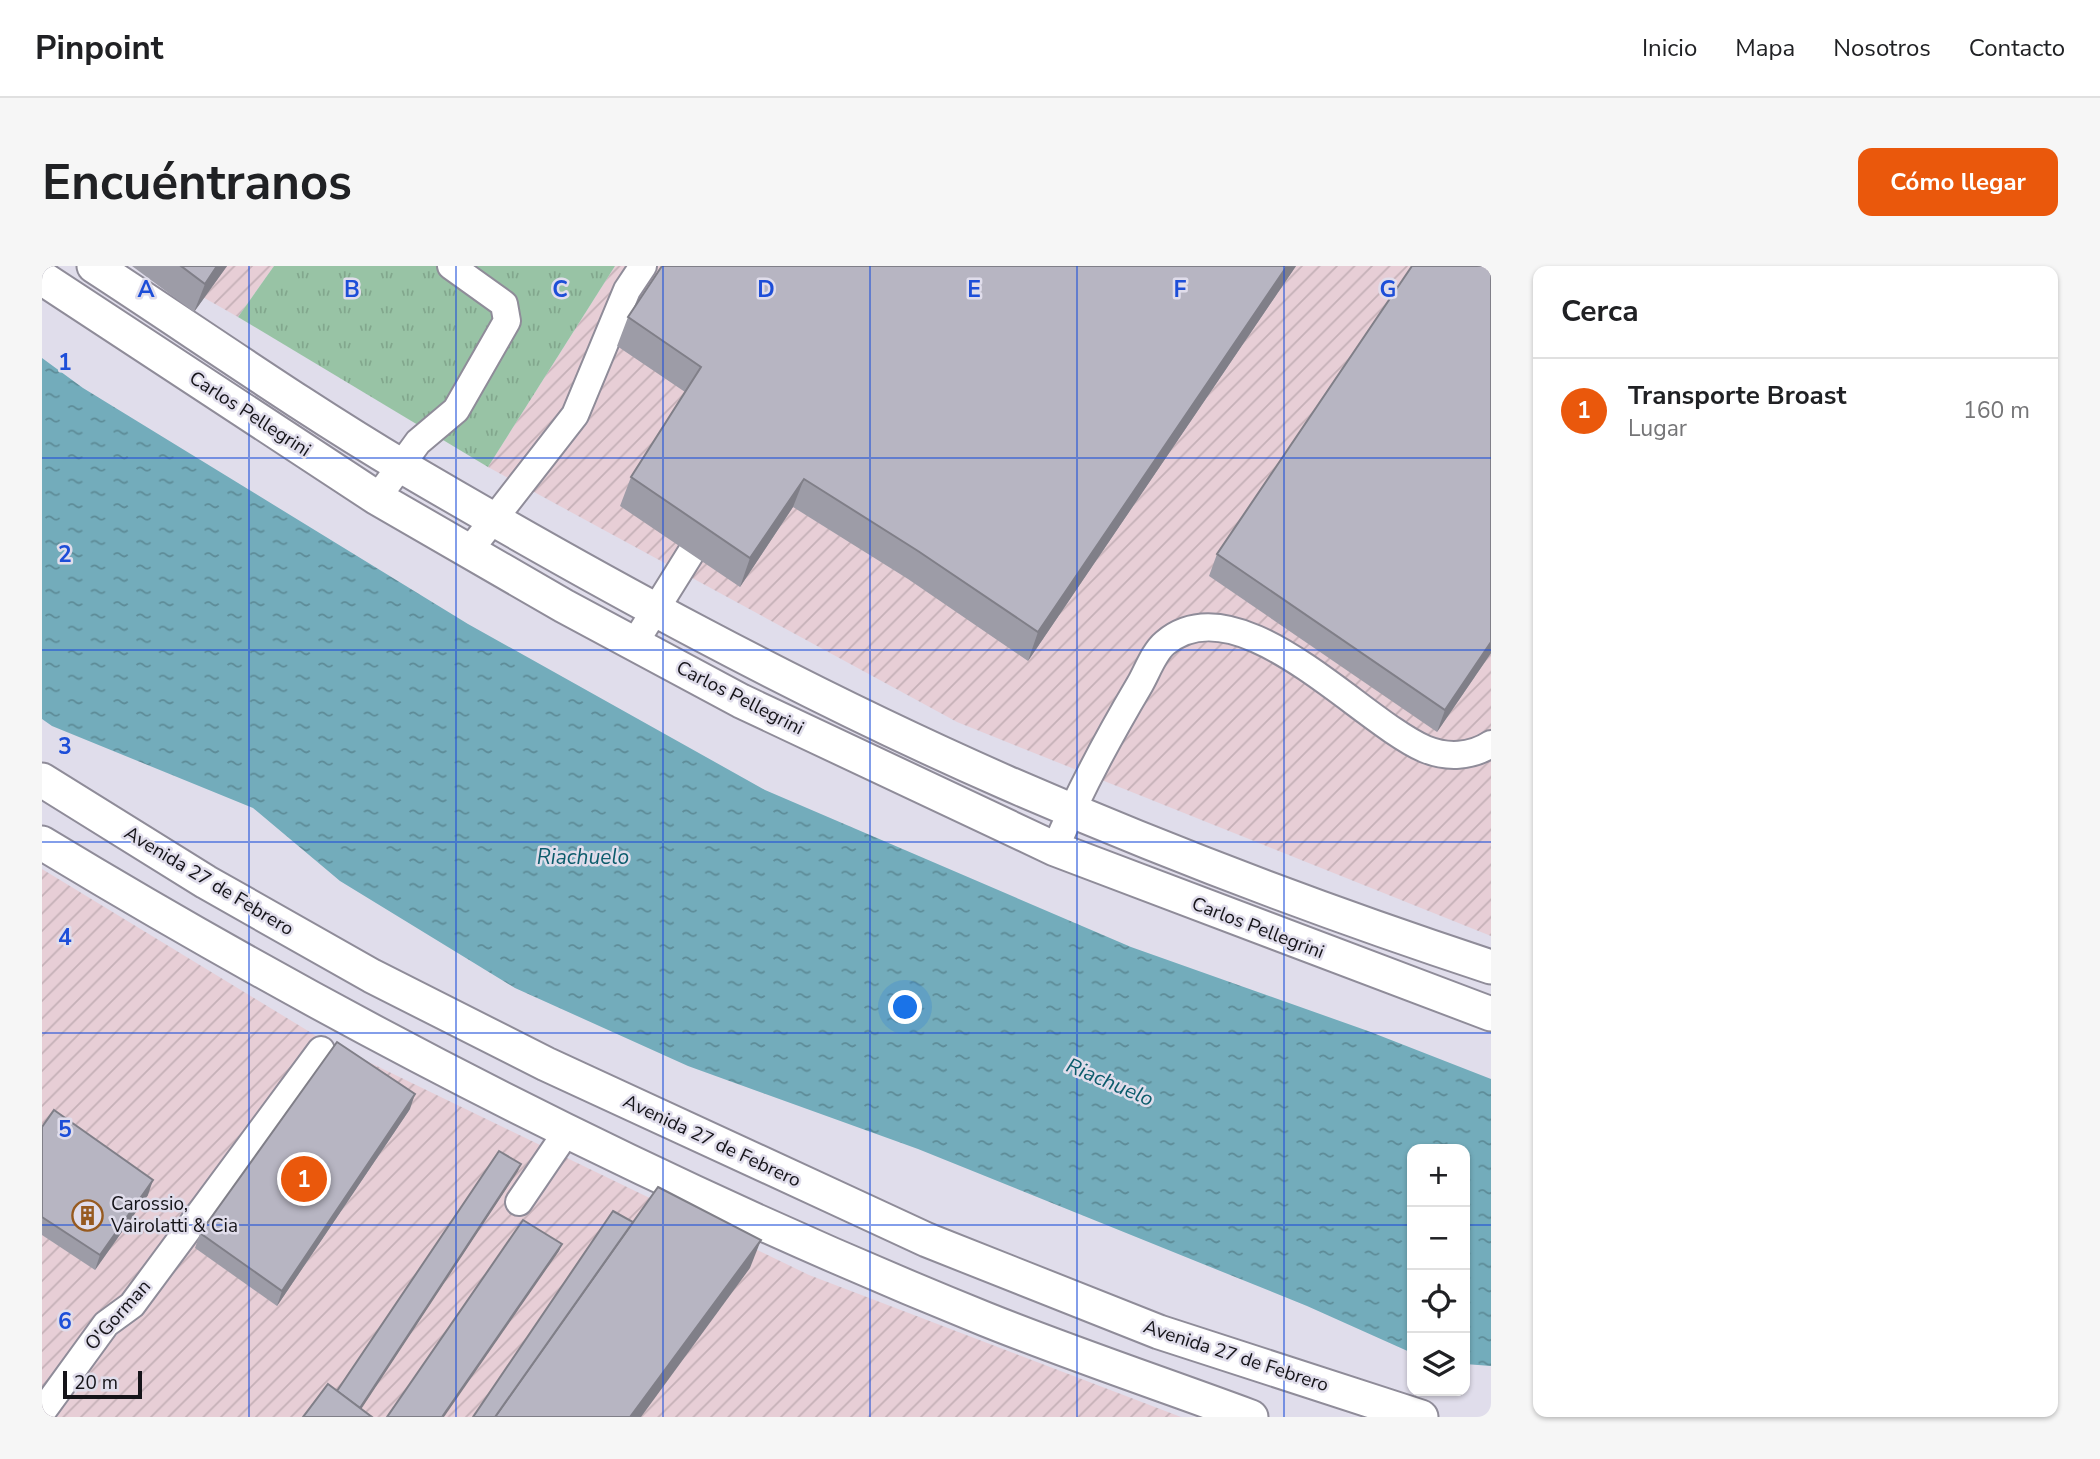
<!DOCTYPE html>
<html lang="es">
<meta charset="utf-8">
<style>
body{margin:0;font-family:"Nunito Sans",sans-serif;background:#f6f6f6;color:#202124}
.controls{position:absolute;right:21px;bottom:21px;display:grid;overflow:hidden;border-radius:14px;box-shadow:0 2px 5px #0004}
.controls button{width:63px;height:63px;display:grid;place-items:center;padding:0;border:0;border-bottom:2px solid #e0e0e0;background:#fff;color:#202124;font:35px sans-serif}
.scale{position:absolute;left:21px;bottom:18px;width:79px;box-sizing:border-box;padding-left:7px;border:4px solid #151419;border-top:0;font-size:19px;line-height:24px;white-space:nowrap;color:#151419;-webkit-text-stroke:5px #e0ddeb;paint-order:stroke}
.you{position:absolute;left:864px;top:742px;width:24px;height:24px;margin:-18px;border:5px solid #fff;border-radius:50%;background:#1a73e8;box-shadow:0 0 0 10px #1a73e833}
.badge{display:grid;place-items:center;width:46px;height:46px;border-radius:50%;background:#ea580c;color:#fff;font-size:23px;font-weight:700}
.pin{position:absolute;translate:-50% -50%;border:4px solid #fff;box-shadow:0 2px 7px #0006}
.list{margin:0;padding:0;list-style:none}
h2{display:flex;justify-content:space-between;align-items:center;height:91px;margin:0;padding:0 28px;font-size:30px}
h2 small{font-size:23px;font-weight:400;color:#757577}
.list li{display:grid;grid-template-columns:46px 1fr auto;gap:21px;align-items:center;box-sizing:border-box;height:105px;padding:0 28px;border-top:2px solid #e0e0e0}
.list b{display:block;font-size:26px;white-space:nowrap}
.list p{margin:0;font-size:23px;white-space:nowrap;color:#757577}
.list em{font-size:23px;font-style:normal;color:#757577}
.icon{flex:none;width:38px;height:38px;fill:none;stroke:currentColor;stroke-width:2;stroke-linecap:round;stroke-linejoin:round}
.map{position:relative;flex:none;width:1449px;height:1151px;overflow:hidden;border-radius:14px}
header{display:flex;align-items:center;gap:42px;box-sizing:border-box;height:98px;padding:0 35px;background:#fff;border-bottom:2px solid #e0e0e0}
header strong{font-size:33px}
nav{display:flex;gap:38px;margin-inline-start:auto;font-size:24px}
.intro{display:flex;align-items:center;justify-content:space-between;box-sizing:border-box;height:168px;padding:0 42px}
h1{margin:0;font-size:49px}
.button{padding:18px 32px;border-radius:14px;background:#ea580c;color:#fff;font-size:24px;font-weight:700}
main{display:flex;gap:42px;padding:0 42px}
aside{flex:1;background:#fff;border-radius:14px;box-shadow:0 2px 5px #0004}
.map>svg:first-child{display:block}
</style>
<header>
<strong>Pinpoint</strong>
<nav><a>Inicio</a><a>Mapa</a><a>Nosotros</a><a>Contacto</a></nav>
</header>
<div class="intro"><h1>Encuéntranos</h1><a class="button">Cómo llegar</a></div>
<main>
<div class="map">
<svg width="1449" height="1151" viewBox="0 0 1449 1151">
<defs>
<pattern id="industrial-furrows" width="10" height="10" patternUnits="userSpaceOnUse" patternTransform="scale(1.75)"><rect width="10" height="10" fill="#e7ced6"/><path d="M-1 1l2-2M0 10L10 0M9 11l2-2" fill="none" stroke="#c5b0b7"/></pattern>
<pattern id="grass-tufts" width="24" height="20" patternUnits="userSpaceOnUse" patternTransform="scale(1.75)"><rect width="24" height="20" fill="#98c3a5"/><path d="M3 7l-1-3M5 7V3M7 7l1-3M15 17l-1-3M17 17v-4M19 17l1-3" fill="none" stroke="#82a78d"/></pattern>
<pattern id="water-ripples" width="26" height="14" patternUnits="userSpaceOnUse" patternTransform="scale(1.75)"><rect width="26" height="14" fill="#73acbb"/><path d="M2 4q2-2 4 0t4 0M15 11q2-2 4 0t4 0" fill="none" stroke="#5d8b97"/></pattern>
</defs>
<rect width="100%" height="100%" fill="#e0ddeb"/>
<!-- industrial -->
<g fill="url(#industrial-furrows)">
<polygon points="106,0 232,0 196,51"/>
<polygon points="573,0 1449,0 1449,670 915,456 446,201"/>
<polygon points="0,603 281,774 767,1009 1139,1151 0,1151"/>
</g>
<!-- grass -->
<polygon fill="url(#grass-tufts)" points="232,0 573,0 446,201 196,51"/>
<!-- water -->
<polygon fill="url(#water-ripples)" points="0,92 41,122 426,358 723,524 1089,681 1326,765 1449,813 1449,1100 1423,1098 1423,883 1370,883 1370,1087 1265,1040 876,883 646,800 473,722 298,615 211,542 10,460 0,453"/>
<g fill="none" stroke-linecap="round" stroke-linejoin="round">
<defs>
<g id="minor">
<polyline points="335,232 376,176 414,144 465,55 462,38 409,0"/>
<polyline points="427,285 533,149 585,24 601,0"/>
<polyline points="592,378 650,285"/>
<path d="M1013 583C1037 525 1066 472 1098 418 1105 406 1112 386 1123 377 1197 315 1318 455 1383 483 1405 492 1429 491 1449 478"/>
<polyline points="477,936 526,864"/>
<polyline points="0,1146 64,1058 90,1039 279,784"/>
</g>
<g id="major">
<path d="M52 0C155 67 257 139 363 202 557 316 756 425 963 516 1121 585 1285 647 1449 701"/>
<polyline points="0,12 335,232 522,340 699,435 1013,583 1449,748"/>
<polyline points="0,514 164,616 330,710 504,798 790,930 885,974 1117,1066 1379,1151"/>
<path d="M0 577C301 759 617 921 943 1053 1030 1088 1120 1118 1209 1151"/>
</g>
</defs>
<!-- minor casing -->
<use href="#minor" stroke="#8f8c99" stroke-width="30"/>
<!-- major casing -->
<use href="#major" stroke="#8f8c99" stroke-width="37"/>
<!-- minor -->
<use href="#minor" stroke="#fff" stroke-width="26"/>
<!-- major -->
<use href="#major" stroke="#fff" stroke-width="33"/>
</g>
<!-- wall -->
<g fill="#9d9ca7">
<polygon points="90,0 185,0 152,46"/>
<polygon points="620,0 1254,0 986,395 866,313 751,241 698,321 578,240 589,211 643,126 575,80 586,51"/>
<polygon points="1449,0 1449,387 1395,466 1167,310 1175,288"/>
<polygon points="368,843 235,1040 153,982 158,967"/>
<polygon points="0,861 106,929 53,1004 0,969"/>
</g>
<!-- shaded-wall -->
<g fill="#807f88">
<polygon points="175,0 185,0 152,46 163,18"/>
<polygon points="1245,0 1254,0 986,395 996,366"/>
<polygon points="762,213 751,241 698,321 708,292"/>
<polygon points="1449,376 1449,387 1395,466 1403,444"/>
<polygon points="373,828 368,843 235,1040 240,1025"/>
<polygon points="479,898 476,905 314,1151 312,1151"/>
<polygon points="111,914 106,929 53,1004 58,989"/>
<polygon points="719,974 708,1002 599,1151 588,1151"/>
<polygon points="520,978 517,985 402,1151 400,1151"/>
</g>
<!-- building -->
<g fill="#b7b5c2" stroke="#807f88" stroke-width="2">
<polygon points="139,0 175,0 163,18"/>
<polygon points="620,0 1245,0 996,366 876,285 762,213 708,292 589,211 659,101 586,51"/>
<polygon points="1370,0 1449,0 1449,376 1403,444 1175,288"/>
<polygon points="295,776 373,828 240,1025 158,967"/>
<polygon points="12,844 111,914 58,989 0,951 0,861"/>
<polygon points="457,885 479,898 318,1142 295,1125"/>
<polygon points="616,921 719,974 588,1151 453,1151"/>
<polygon points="571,945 591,956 453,1151 431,1151"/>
<polygon points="481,954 520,978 400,1151 345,1151"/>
<polygon points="286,1118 330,1151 261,1151"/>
</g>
<!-- grid -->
<path fill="none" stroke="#1d4ed8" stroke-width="2" stroke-opacity="0.55" d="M207 0V1151M414 0V1151M621 0V1151M828 0V1151M1035 0V1151M1242 0V1151M0 192H1449M0 384H1449M0 576H1449M0 767H1449M0 959H1370M1423 959H1449"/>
<!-- icons -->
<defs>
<symbol id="building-ring" viewBox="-11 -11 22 22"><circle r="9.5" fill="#e0ddeb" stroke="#975a1f" stroke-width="1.5"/><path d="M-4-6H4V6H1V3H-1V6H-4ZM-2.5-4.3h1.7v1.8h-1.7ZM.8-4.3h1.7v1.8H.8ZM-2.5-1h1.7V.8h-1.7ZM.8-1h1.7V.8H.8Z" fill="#975a1f"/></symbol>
</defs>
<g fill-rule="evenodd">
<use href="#building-ring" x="28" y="932" width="35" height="35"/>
</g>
<g text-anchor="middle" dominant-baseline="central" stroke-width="5" stroke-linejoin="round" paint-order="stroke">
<!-- street labels -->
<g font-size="19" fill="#151419" stroke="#e0ddeb">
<text transform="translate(208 148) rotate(33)">Carlos Pellegrini</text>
<text transform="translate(698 432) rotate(27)">Carlos Pellegrini</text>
<text transform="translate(167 615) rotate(31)">Avenida 27 de Febrero</text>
<text transform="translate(1216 662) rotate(21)">Carlos Pellegrini</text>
<text transform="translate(670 875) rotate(25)">Avenida 27 de Febrero</text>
<text transform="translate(76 1049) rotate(-48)">O'Gorman</text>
<text transform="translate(1194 1090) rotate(18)">Avenida 27 de Febrero</text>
</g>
<!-- poi labels -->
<g font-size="19" fill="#151419" stroke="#e0ddeb" text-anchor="start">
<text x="69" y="938">Carossio,<tspan x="69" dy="22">Vairolatti &amp; Cia</tspan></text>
</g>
<!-- water labels -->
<g font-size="21" font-style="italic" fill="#0c5c6c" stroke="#e0ddeb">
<text x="541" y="591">Riachuelo</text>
<text transform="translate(1068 816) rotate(23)">Riachuelo</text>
</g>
</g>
<g font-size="23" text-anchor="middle" font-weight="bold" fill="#1d4ed8" stroke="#e0ddeb" stroke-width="5" stroke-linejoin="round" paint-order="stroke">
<text x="104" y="31">A</text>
<text x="310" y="31">B</text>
<text x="518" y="31">C</text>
<text x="724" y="31">D</text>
<text x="932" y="31">E</text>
<text x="1138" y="31">F</text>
<text x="1346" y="31">G</text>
<text x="23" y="104">1</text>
<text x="23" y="296">2</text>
<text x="23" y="488">3</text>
<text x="23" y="679">4</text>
<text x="23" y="871">5</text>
<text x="23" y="1063">6</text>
</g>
</svg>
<div class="controls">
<button>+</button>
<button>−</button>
<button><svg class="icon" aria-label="locate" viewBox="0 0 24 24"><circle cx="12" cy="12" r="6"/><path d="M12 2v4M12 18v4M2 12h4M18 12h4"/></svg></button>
<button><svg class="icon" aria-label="layers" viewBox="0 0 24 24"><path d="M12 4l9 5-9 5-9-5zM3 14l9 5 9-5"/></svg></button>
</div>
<div class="scale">20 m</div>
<div class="you"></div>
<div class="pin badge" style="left:262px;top:913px">1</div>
</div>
<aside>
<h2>Cerca<small></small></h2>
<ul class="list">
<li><span class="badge">1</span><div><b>Transporte Broast</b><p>Lugar</p></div><em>160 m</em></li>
</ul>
</aside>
</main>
